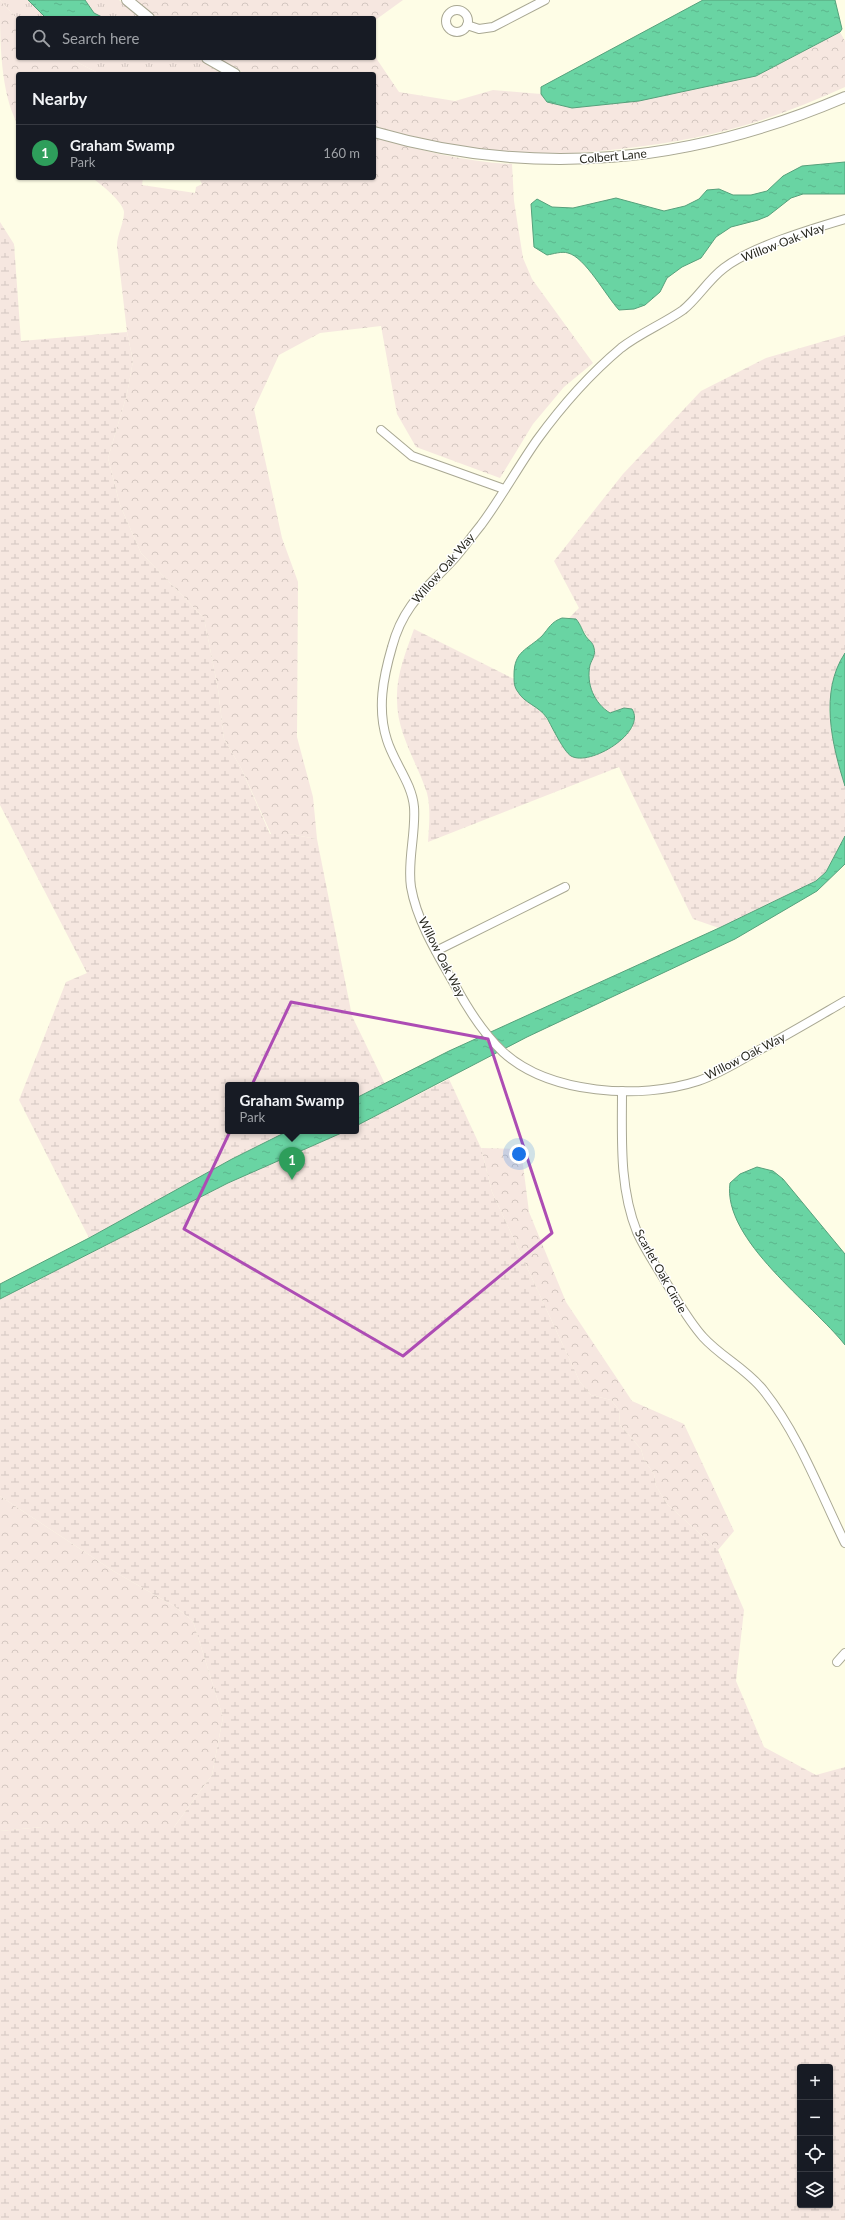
<!DOCTYPE html>
<meta charset="utf-8">
<style>
body{margin:0;font-family:Lato,sans-serif;background:#20242c;color:#f1f3f6}
.controls{position:absolute;right:12px;bottom:12px;display:grid;overflow:hidden;border-radius:4px;box-shadow:0 1px 3px #0004}
.controls button{width:36px;height:36px;display:grid;place-items:center;padding:0;border:0;border-bottom:1px solid #363941;background:#171b24;color:#f1f3f6;font:20px sans-serif}
.you{position:absolute;left:519px;top:1154px;width:14px;height:14px;margin:-10px;border:3px solid #fff;border-radius:50%;background:#1a73e8;box-shadow:0 0 0 6px #1a73e833}
.badge{display:grid;place-items:center;width:26px;height:26px;border-radius:50%;background:#7c3aed;color:#fff;font-size:13px;font-weight:700}
.pin{position:absolute;translate:-50% -33px;filter:drop-shadow(0 1px 2px #0008)}
.pin::after{content:'';position:absolute;top:21px;width:14px;height:12px;background:inherit;clip-path:polygon(0 0,100% 0,50% 100%)}
.popup{position:absolute;left:225px;top:1082px;width:134px;height:52px;box-sizing:border-box;display:grid;place-content:center;border-radius:4px;background:#171b24;filter:drop-shadow(0 1px 3px #0005);font-size:13px;white-space:nowrap;color:#9ea1a6}
.popup b{font-size:15px;color:#f1f3f6}
.popup::after{content:'';position:absolute;left:50%;top:100%;margin-left:-8px;border:8px solid transparent;border-top-color:#171b24}
.list{margin:0;padding:0;list-style:none}
h2{display:flex;justify-content:space-between;align-items:center;height:52px;margin:0;padding:0 16px;font-size:17px}
h2 small{font-size:13px;font-weight:400;color:#9ea1a6}
.list li{display:grid;grid-template-columns:26px 1fr auto;gap:12px;align-items:center;box-sizing:border-box;height:56px;padding:0 16px;border-top:1px solid #363941}
.list b{display:block;font-size:15px;white-space:nowrap}
.list p{margin:0;font-size:13px;white-space:nowrap;color:#9ea1a6}
.list em{font-size:13px;font-style:normal;color:#9ea1a6}
.icon{flex:none;width:22px;height:22px;fill:none;stroke:currentColor;stroke-width:2;stroke-linecap:round;stroke-linejoin:round}
.map{position:relative;flex:none;width:845px;height:2220px;overflow:hidden}
.search{position:absolute;background:#171b24;box-shadow:0 1px 3px #0004;left:16px;top:16px;width:360px;height:44px;display:flex;align-items:center;gap:10px;box-sizing:border-box;padding:0 14px;border-radius:4px;color:#9ea1a6;font-size:15px}
.panel{position:absolute;background:#171b24;box-shadow:0 1px 3px #0004;left:16px;top:72px;width:360px;height:108px;border-radius:4px}
.map>svg:first-child{display:block}
</style>
<div class="map">
<svg width="845" height="2220" viewBox="0 0 845 2220">
<defs>
<pattern id="grass-tufts" width="24" height="20" patternUnits="userSpaceOnUse"><rect width="24" height="20" fill="#f6e7e0"/><path d="M3 7l-1-3M5 7V3M7 7l1-3M15 17l-1-3M17 17v-4M19 17l1-3" fill="none" stroke="#d3c6c0"/></pattern>
<pattern id="forest-crowns" width="20" height="18" patternUnits="userSpaceOnUse"><rect width="20" height="18" fill="#f6e7e0"/><path d="M2 6a3 3 0 1 1 6 0M12 15a3 3 0 1 1 6 0" fill="none" stroke="#d3c6c0"/></pattern>
<pattern id="wetland-marsh" width="20" height="14" patternUnits="userSpaceOnUse"><rect width="20" height="14" fill="#f6e7e0"/><path d="M1 5h8M5 5V1M11 12h8M15 12V8" fill="none" stroke="#d3c6c0"/></pattern>
<pattern id="water-ripples" width="26" height="14" patternUnits="userSpaceOnUse"><rect width="26" height="14" fill="#69d4a3"/><path d="M2 4q2-2 4 0t4 0M15 11q2-2 4 0t4 0" fill="none" stroke="#5bb68c"/></pattern>
</defs>
<rect width="100%" height="100%" fill="#fefde6"/>
<!-- grass -->
<g fill="url(#grass-tufts)">
<polygon points="0,0 119,0 142,18 18,20"/>
<polygon points="69,58 197,58 225,74 100,74"/>
</g>
<!-- forest -->
<g fill="url(#forest-crowns)">
<path d="M0 0 18 20V58H69L100 74H18V125C0 92 0 40 0 0Z"/>
<polygon points="133,0 403,0 374,21 374,18 158,18"/>
<path d="M840 32 845 41V87C814 101 782 114 749 124 701 139 651 146 601 151 566 154 530 156 495 152 454 148 413 138 374 126V74H245L218 58H374V55L399 92 455 101 493 90 541 94 547 102 756 76Z"/>
<polygon points="200,60 225,74 202,74"/>
<path d="M374 137C419 150 465 162 512 164L514 201 523 258 532 279 593 363 564 387 533 424 500 478 416 447 397 414 381 326 320 333 279 355 254 409 282 538 298 582 297 737 313 797 317 839 289 834H271L241 768 224 739 218 689 204 618 141 553 120 505 108 458 127 394 133 361 127 332 117 246C117 235 124 223 124 212 124 203 100 183 92 178H143L142 185 195 193 196 187 202 184 199 178H374Z"/>
<polygon points="481,1148 521,1149 529,1212 566,1302 632,1401 684,1424 734,1531 718,1550 667,1504 656,1486 654,1474 644,1460 641,1449 620,1425 619,1410 611,1400 591,1395 580,1382 492,1192"/>
<polygon points="0,1496 115,1572 174,1606 193,1621 223,1717 212,1775 174,1827 42,1827 0,1831"/>
</g>
<!-- wetland -->
<g fill="url(#wetland-marsh)" fill-rule="evenodd">
<polygon points="0,222 14,244 21,341 127,332 133,361 127,394 108,458 120,505 141,553 204,618 218,689 224,739 241,768 270,834 289,834 317,839 352,1016 385,1084 356,1098 356,1085 228,1085 228,1131 288,1131 232,1159 89,1238 19,1100 66,982 87,973 0,805"/>
<path d="M845 335V653L841 659 829 709 834 747 845 786V836L826 872 817 881 719 928 693 919 619 767 428 842C429 826 431 809 427 793 417 762 397 734 397 700 396 675 406 652 414 629L514 679C516 698 532 701 542 713 555 727 564 764 587 757 592 756 598 751 603 749 614 743 626 738 633 727L624 708 610 713C594 703 586 684 590 665 591 662 594 658 595 654 595 648 581 625 576 619L569 618 579 608 554 561 623 474 701 391 766 358Z"/>
<path d="M449 1079 481 1148 492 1192 580 1382 591 1395 611 1400 619 1410 620 1425 641 1449 644 1460 654 1474 656 1486 667 1504 718 1550 744 1610 736 1681 764 1747 816 1775 845 1767V2220H0V1831L42 1827H174L212 1775 223 1717 193 1621 174 1606 115 1572 0 1496V1299L228 1183 346 1131H356V1126ZM800 2067H830V2205H800Z"/>
</g>
<!-- water -->
<g fill="url(#water-ripples)" stroke="#56a07b">
<polygon points="28,0 85,0 94,13 104,18 46,18"/>
<polygon points="703,0 835,0 842,29 840,32 756,76 639,101 572,108 547,102 541,94 541,87"/>
<path d="M845 162V194H803L791 198 768 216 758 220 731 227 716 237 701 258 682 267 667 278 660 292 645 305 634 309 619 310C606 296 585 257 568 253 562 251 553 254 547 255L534 247 531 204 537 199 552 207 573 208 616 198 664 211 685 206 699 199 707 190 719 189 733 195H751L767 191 783 176 802 166Z"/>
<path d="M562 618 576 619C581 625 582 630 585 635 588 640 593 642 594 648 596 655 592 659 590 665 586 684 594 703 610 713L624 708 632 709C647 732 590 767 571 756 564 752 552 727 547 718 539 706 524 703 518 692 514 687 514 682 514 675 514 651 527 650 542 636 549 628 551 622 562 618Z"/>
<path d="M845 653V786C832 745 819 692 845 653Z"/>
<polygon points="845,836 845,864 817,891 735,939 527,1037 356,1126 356,1098 449,1051 719,928 816,881 826,872"/>
<polygon points="288,1131 346,1131 228,1183 0,1299 0,1284 89,1238 232,1159"/>
<path d="M757 1167 773 1171 783 1179 845 1254V1345C813 1304 722 1240 730 1183L740 1174Z"/>
</g>
<g fill="none" stroke-linecap="round" stroke-linejoin="round">
<defs>
<g id="minor">
<circle cx="457" cy="21" r="11"/>
<polyline points="467,25 479,29 493,27 545,0"/>
<path d="M845 219C811 229 751 247 724 268 708 280 698 298 683 310 663 324 640 333 621 348 590 374 561 407 537 440 518 467 501 498 481 525 472 536 463 549 454 559 426 589 403 605 392 647 383 678 377 709 387 740 394 763 412 783 414 807 416 834 407 861 411 887 417 922 439 957 456 987 469 1011 483 1033 503 1052 549 1094 640 1100 698 1081 716 1075 733 1065 750 1055 782 1038 814 1019 845 1001"/>
<polyline points="381,430 412,456 504,489"/>
<polyline points="436,951 565,887"/>
<path d="M622 1091C622 1138 619 1187 637 1232 645 1250 657 1267 667 1284 679 1303 688 1320 703 1337 721 1357 747 1369 764 1391 799 1435 820 1492 845 1543"/>
<polyline points="837,1662 845,1653"/>
</g>
<g id="tertiary">
<polyline points="127,0 149,18"/>
<polyline points="207,58 235,74"/>
<path d="M374 132C536 179 691 163 845 97"/>
</g>
</defs>
<!-- minor casing -->
<use href="#minor" stroke="#a9a893" stroke-width="10"/>
<!-- tertiary casing -->
<use href="#tertiary" stroke="#a9a893" stroke-width="12"/>
<!-- minor -->
<use href="#minor" stroke="#fff" stroke-width="8"/>
<!-- tertiary -->
<use href="#tertiary" stroke="#fff" stroke-width="10"/>
</g>
<!-- marked area -->
<path fill="none" stroke="#ad4cb4" stroke-width="3" stroke-linejoin="round" d="M291 1002 488 1039 552 1233 403 1356 184 1229Z"/>
<g text-anchor="middle" dominant-baseline="central" stroke-width="3" stroke-linejoin="round" paint-order="stroke">
<!-- street labels -->
<g font-size="12" fill="#28281f" stroke="#fff">
<text transform="translate(613 156) rotate(-5)">Colbert Lane</text>
<text transform="translate(783 242) rotate(-21)">Willow Oak Way</text>
<text transform="translate(443 568) rotate(-49)">Willow Oak Way</text>
<text transform="translate(442 957) rotate(63)">Willow Oak Way</text>
<text transform="translate(745 1056) rotate(-27)">Willow Oak Way</text>
<text transform="translate(661 1271) rotate(61)">Scarlet Oak Circle</text>
</g>
</g>
</svg>
<div class="controls">
<button>+</button>
<button>−</button>
<button><svg class="icon" aria-label="locate" viewBox="0 0 24 24"><circle cx="12" cy="12" r="6"/><path d="M12 2v4M12 18v4M2 12h4M18 12h4"/></svg></button>
<button><svg class="icon" aria-label="layers" viewBox="0 0 24 24"><path d="M12 4l9 5-9 5-9-5zM3 14l9 5 9-5"/></svg></button>
</div>
<div class="you"></div>
<div class="pin badge" style="left:292px;top:1180px;background:#2e9e5b">1</div>
<div class="popup"><b>Graham Swamp</b>Park</div>
<div class="search"><svg class="icon" aria-label="search" viewBox="0 0 24 24"><circle cx="10" cy="10" r="6"/><path d="M15 15l6 6"/></svg>Search here</div>
<section class="panel">
<h2>Nearby<small></small></h2>
<ul class="list">
<li><span class="badge" style="background:#2e9e5b">1</span><div><b>Graham Swamp</b><p>Park</p></div><em>160 m</em></li>
</ul>
</section>
</div>
